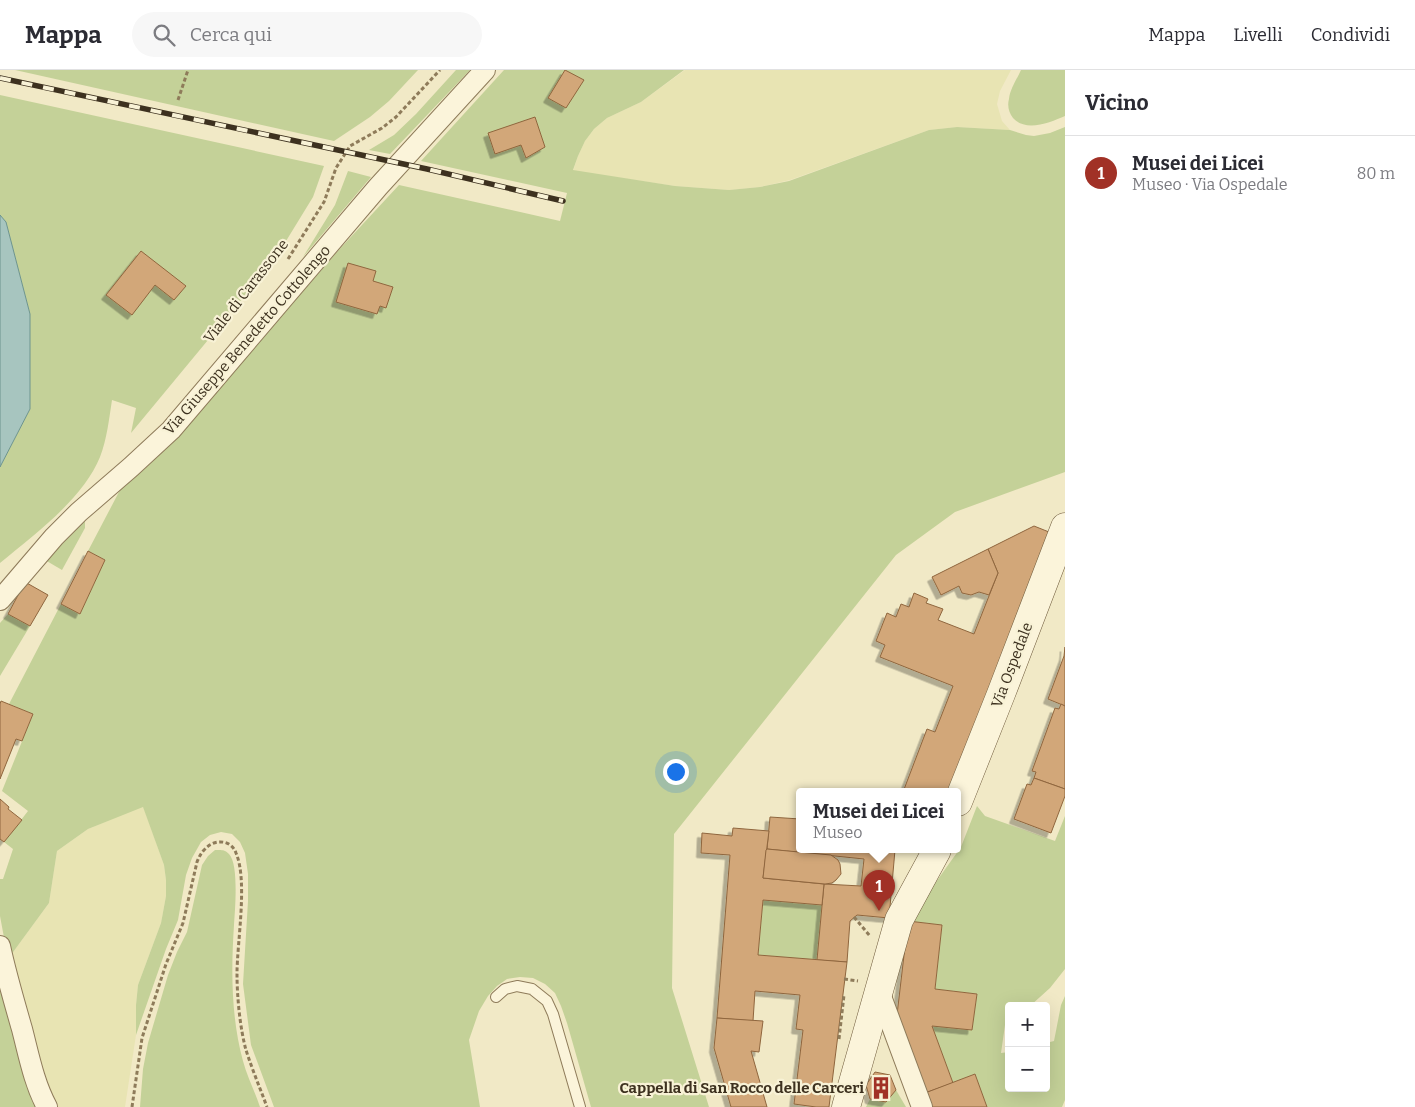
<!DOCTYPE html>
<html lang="it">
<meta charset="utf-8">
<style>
body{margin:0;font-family:Bitter,serif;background:#f7f7f7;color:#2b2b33}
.controls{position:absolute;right:15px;bottom:15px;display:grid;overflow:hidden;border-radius:5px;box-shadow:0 5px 20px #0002}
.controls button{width:45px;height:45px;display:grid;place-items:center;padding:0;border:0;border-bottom:1px solid #e1e1e2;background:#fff;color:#2b2b33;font:25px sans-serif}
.you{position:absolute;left:675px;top:701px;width:18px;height:18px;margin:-12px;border:4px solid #fff;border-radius:50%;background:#1a73e8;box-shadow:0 0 0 8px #1a73e833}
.badge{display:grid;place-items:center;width:32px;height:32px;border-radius:50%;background:#a13126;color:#fff;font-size:16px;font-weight:700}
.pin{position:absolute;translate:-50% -41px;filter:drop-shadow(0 1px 2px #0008)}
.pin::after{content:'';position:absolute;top:26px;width:18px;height:15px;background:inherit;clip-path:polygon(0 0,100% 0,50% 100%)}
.popup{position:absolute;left:796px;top:718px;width:165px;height:65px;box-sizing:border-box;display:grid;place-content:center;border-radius:5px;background:#fff;filter:drop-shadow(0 1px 4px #0005);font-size:16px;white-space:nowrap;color:#7c7c81}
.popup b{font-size:19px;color:#2b2b33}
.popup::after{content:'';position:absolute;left:50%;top:100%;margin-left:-10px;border:10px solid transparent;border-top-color:#fff}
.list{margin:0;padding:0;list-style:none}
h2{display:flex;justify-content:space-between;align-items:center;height:65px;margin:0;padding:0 20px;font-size:21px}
h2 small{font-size:16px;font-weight:400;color:#7c7c81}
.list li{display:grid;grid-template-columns:32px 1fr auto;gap:15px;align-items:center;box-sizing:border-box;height:75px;padding:0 20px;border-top:1px solid #e1e1e2}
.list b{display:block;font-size:19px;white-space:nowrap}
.list p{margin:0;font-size:16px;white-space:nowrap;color:#7c7c81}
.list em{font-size:16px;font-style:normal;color:#7c7c81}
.icon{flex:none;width:28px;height:28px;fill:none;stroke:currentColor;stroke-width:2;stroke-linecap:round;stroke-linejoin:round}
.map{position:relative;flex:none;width:1065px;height:1037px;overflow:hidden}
header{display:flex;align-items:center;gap:30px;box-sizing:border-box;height:70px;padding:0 25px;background:#fff;border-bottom:1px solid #e1e1e2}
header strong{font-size:24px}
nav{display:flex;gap:28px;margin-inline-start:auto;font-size:18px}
.search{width:350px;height:45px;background:#f7f7f7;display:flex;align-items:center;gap:12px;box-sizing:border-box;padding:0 18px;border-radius:28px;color:#7c7c81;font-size:19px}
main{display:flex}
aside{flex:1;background:#fff}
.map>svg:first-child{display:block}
</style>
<header>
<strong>Mappa</strong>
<div class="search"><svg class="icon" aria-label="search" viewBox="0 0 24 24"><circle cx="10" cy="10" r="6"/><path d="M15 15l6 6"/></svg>Cerca qui</div>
<nav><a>Mappa</a><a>Livelli</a><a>Condividi</a></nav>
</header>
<main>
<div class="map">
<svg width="1065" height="1037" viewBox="0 0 1065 1037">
<defs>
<filter id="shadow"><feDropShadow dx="-4.5" dy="4.5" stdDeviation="0" flood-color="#0004"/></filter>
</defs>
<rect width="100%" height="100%" fill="#f1e9c6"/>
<!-- farmland -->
<g fill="#e8e4b3">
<polygon points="685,0 1011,0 1000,21 997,34 1002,51 1010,60 957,57 929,60 790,110 760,117 729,120 675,116 573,101 578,86 585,71 594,59 607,48 641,32"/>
<polygon points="143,736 164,795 166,810 166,826 161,853 138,915 136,935 136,965 125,1037 56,1037 48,1023 8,889 49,833 57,781 88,759"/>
</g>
<!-- green -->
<g fill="#c4d198">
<polygon points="15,0 418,0 389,31 370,47 334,71"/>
<polygon points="456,0 470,0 390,84 369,80 394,65 416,44"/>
<polygon points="504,0 684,0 641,32 607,48 594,59 585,71 578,86 573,100 675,116 729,120 760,117 789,111 929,60 957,57 1010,60 1026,65 1034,66 1050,63 1065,57 1065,402 955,442 896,485 674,764 672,918 709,1037 591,1037 567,953 561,936 555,923 545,914 533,908 520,907 507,909 497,916 488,926 479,941 469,970 480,1037 274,1037 251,975 243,914 248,831 248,804 245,783 240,772 232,764 221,762 210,765 201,772 192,788 186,805 178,850 166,879 136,965 136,935 138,915 161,853 166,826 166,810 164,795 143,737 88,759 57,781 49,833 8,889 0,846 0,809 3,809 13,779 4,772 28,741 2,721 33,644 9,634 61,534 80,544 105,490 88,481 120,420 150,394 174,371 336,183 399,115 560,151 567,123 421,91"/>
<path d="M1021 0H1065V46C1051 52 1026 63 1013 48 1009 43 1007 36 1009 29 1010 19 1017 9 1021 0Z"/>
<path d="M0 25 324 96 313 127 275 189 131 363 136 338 112 330C109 349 107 369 100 387 83 429 34 465 0 493V397L30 339V244L6 153 0 145Z"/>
<polygon points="348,101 371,107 303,187 335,135"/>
<polygon points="85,451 85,458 62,500 45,490"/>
<polygon points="8,544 30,556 0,606 0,553"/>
<polygon points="977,736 985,746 1055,771 1065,746 1065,899 1050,918 1030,936 1009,936 1009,953 1005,955 1001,983 1009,982 1009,1018 1046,1018 1046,973 1054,971 1061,935 1065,926 1065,1030 1062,1037 987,1037 975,1004 953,1013 932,956 972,960 977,924 935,919 942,855 908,851 961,777"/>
<path d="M215 780C220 780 225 779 229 784 239 794 235 840 234 855 231 900 231 947 243 991 247 1006 255 1022 260 1037H140L143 999 148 973 168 905 177 882 187 862 202 795 208 786Z"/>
<polygon points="763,830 822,835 817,890 758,885"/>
<polygon points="0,906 39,1037 0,1037"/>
<polygon points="896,1020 906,1037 866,1037 870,1029"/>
</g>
<!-- water -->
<polygon fill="#a7c5bf" stroke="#6d948e" points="0,145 6,152 30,244 30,339 0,397"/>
<!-- building -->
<g fill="#d2a779" stroke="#8f663e" filter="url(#shadow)">
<polygon points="565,0 584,10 566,38 548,28"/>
<polygon points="535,47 545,77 526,88 521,75 495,84 488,63"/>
<polygon points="141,181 186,216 174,230 155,215 132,245 106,225"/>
<polygon points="348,193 376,201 373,211 393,217 386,238 380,236 377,244 336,232"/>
<polygon points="1034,456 1054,464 952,722 903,722 927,659 935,662 953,616 880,587 885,575 876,571 887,543 896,547 901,534 909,537 914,523 928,529 926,533 943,539 938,550 974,564 998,503 988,479"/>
<polygon points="988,479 998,503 989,525 979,522 971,525 962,523 959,516 941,525 932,507"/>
<polygon points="88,481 105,490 80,544 61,534"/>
<polygon points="25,512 48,525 30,556 8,544"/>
<polygon points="1065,577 1065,636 1048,629 1064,586"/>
<polygon points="1,631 33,644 22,671 16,669 0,709 0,634"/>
<polygon points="1061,634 1065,636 1065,719 1034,708 1036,702 1032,701 1055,638 1059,639"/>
<polygon points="1034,708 1065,719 1065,726 1051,763 1014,749 1027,714 1031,715"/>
<polygon points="0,729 9,737 8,739 22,750 4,772 0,769"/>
<polygon points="770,747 800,749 800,780 895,780 889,848 857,845 850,851 847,892 817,890 824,814 861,816 864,789 767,779"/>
<polygon points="733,758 769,761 763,808 824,814 822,835 763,830 758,885 847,892 829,1037 816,1037 794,1034 803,960 796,959 800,925 755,921 753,951 717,948 730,785 701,783 702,763 732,766"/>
<polygon points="767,779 831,785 838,790 840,794 841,804 836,810 832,813 825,814 763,808 766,780"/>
<polygon points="908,851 942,855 935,919 977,924 972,960 932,956 953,1013 925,1023 897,945"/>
<polygon points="717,948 763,951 759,982 751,981 767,1037 731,1037 714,978"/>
<polygon points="875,1002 890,1005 896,1020 886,1032 870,1029 866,1015"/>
<polygon points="975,1004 987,1037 931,1037 925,1023"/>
</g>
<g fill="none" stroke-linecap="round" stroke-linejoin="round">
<defs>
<polyline id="lane" points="496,927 505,919 517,916 532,919 547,931 553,944 580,1037"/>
<g id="street">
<polyline points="0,530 54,467 79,442 131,397 171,360 378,117 485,0"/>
<path d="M0 876C6 904 14 931 22 959 29 986 34 1013 47 1037"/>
<polyline points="879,921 922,1037"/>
</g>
<g id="secondary">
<polyline points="958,732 1001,624 1065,457"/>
<polyline points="846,1037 899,850 937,780"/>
</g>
</defs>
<!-- lane casing -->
<use href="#lane" stroke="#8e7b5a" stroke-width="12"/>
<!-- street casing -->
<use href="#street" stroke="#8e7b5a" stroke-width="22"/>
<!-- secondary casing -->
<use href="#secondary" stroke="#705c3d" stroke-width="29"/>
<!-- path -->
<g stroke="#8e7b5a" stroke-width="3" stroke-dasharray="4 2.5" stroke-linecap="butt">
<polyline points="178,30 188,0"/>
<polyline points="288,189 324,132 336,98 350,76 382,58 396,47 440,0"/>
<polyline points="854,847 870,866"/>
<polyline points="844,909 858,911"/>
<polyline points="839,969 844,925"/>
<path d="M132 1037 142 968 166 894 183 853 197 792C199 787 201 783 205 779 214 769 231 769 236 783 248 811 237 872 237 904 237 927 240 958 246 980 252 999 260 1018 267 1037"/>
</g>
<!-- lane -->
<use href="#lane" stroke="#fbf4da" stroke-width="10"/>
<!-- street -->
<use href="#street" stroke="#fbf4da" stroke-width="20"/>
<!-- secondary -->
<use href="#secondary" stroke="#fbf4da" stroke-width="28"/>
<defs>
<polyline id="rail" points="0,8 427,99 563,131"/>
</defs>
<!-- rail casing -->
<use href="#rail" stroke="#3d311f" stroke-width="5.5"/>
<!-- rail -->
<use href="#rail" stroke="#f8f2d6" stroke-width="4" stroke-dasharray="11" stroke-linecap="butt"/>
</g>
<!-- icons -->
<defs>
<symbol id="building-bare" viewBox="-9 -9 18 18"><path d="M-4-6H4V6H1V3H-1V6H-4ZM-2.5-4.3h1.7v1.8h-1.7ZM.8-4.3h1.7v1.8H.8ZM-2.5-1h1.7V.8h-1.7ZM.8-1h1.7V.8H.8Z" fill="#a13126" stroke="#f8f2d6" stroke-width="2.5" paint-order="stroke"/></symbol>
</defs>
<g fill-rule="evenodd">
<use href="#building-bare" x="865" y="1002" width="32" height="32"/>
</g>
<g text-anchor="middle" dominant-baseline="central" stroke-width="4.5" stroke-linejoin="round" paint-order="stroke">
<!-- street labels -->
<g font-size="15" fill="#3d311f" stroke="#f8f2d6">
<text transform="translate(246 221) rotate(-52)">Viale di Carassone</text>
<text transform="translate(247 270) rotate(-49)">Via Giuseppe Benedetto Cottolengo</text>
<text transform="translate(1012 595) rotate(-69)">Via Ospedale</text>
</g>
<!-- poi labels -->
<g font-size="15" font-weight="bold" fill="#3d311f" stroke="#f8f2d6" text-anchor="end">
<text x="864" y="1018">Cappella di San Rocco delle Carceri</text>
</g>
</g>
</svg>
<div class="controls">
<button>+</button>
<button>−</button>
</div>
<div class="you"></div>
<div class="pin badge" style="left:879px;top:841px">1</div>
<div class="popup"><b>Musei dei Licei</b>Museo</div>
</div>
<aside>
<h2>Vicino<small></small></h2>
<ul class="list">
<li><span class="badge">1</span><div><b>Musei dei Licei</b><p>Museo · Via Ospedale</p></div><em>80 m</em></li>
</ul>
</aside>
</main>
